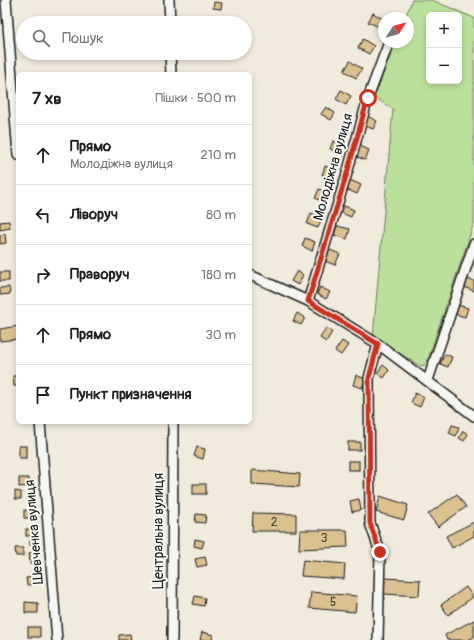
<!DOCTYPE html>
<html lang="uk">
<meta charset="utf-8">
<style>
body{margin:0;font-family:Pangolin,sans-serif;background:#f2f2f2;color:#202124}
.controls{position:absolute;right:12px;top:12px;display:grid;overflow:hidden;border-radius:6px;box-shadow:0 2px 6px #0003}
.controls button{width:36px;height:36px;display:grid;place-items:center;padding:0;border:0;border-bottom:1px solid #e0e0e0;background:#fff;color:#202124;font:20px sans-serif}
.compass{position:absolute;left:378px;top:12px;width:36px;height:36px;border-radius:50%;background:#fff;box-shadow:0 2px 6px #0003;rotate:54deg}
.stop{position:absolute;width:12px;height:12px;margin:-9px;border:3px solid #c8321e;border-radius:50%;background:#fff}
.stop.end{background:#c8321e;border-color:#fff;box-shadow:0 1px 4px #0008}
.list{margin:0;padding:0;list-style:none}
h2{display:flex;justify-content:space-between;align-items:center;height:52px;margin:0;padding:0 16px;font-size:17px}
h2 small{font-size:13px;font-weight:400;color:#757577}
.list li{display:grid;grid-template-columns:26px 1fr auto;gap:12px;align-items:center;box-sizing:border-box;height:60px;padding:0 16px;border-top:1px solid #e0e0e0}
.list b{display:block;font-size:15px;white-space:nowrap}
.list p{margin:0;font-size:13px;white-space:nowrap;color:#757577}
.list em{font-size:13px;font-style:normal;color:#757577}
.icon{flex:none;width:22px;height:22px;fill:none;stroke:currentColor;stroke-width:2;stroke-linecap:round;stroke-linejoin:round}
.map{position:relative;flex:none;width:474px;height:640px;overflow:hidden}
.search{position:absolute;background:#fff;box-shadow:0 2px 6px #0003;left:16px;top:16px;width:236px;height:44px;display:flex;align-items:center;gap:10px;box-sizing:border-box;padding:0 14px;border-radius:22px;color:#757577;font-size:15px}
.panel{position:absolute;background:#fff;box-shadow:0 2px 6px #0003;left:16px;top:72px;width:236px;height:352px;border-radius:6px}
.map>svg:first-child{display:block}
</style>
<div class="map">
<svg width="474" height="640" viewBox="0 0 474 640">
<rect width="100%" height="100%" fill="#f1ebde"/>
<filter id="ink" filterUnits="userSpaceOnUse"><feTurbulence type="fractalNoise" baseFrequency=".025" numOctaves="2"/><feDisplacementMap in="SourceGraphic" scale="8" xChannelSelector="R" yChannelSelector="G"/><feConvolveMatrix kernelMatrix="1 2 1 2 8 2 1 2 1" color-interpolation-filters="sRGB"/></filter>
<g filter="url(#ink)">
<!-- green -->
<path fill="#bbe09b" stroke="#6c7e5c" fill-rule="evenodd" d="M412 0H432L474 18V223L426 365 420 366 373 337 393 109 374 97 396 42H408V18H405ZM429 15H459V81H429Z"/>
<!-- building -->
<g fill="#dbc090" stroke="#1c1c1c">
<polygon points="214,2 222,3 221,9 213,8"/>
<polygon points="373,13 383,19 379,27 368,22"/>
<polygon points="363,39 374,46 369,54 358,48"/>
<polygon points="350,61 362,69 356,78 344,71"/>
<polygon points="341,90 351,96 346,105 336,99"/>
<polygon points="326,107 335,113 331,120 321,114"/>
<polygon points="367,116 377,121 373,129 363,125"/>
<polygon points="333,141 343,144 340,153 330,149"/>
<polygon points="359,146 369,150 365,160 355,156"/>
<polygon points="325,166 336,170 334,179 322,175"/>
<polygon points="350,180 361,185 357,194 346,189"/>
<polygon points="319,189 330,193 326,203 315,198"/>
<polygon points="342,205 354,210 351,217 339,212"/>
<polygon points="311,213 322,217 318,228 307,224"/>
<polygon points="9,221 10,228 0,230 0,222"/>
<polygon points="337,226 350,229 347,239 334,235"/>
<polygon points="5,234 6,243 0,244 0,235"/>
<polygon points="305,238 315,242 312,251 302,246"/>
<polygon points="330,250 340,254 335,265 325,261"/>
<polygon points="297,271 303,275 298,285 291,281"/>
<rect x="0" y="272" width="9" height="9"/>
<polygon points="467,279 474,281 474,291 464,287"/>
<polygon points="9,287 10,294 0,295 0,288"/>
<polygon points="320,287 330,292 326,299 317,294"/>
<polygon points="458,305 468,308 465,317 455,314"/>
<polygon points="297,313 305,318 301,325 293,321"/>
<polygon points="18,326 18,339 0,341 0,329"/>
<polygon points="326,328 332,332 326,342 320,338"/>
<polygon points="342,341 348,345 341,355 335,351"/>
<polygon points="445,354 452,357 448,367 440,364"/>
<polygon points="383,365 389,370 384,378 377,373"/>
<polygon points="356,375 365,379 362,388 353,385"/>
<polygon points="13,376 18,376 18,386 14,386"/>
<polygon points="415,393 424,397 420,407 411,403"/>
<polygon points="452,425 459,427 456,436 449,433"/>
<polygon points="463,431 468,434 464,441 459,438"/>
<rect x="348" y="442" width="12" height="8"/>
<rect x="19" y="446" width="7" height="12"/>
<polygon points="197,447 205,449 203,459 194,456"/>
<rect x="348" y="461" width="11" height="9"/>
<polygon points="252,470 300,474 299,487 252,484"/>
<polygon points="19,478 29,478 29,486 19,487"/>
<rect x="193" y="484" width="13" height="10"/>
<polygon points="15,491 21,492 21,499 15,499"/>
<polygon points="457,494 466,507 438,527 428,514"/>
<polygon points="380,496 408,505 404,520 376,512"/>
<polygon points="359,499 361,510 352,512 350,501"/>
<polygon points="24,510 33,511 32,518 24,518"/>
<polygon points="253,513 296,514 296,531 252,531"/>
<polygon points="196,514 206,515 205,523 195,522"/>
<polygon points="474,522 474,536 452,548 446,536"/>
<rect x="26" y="529" width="10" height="7"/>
<polygon points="300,530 347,530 348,547 299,549"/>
<polygon points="195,539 204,541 202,548 194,546"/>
<rect x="30" y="540" width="8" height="5"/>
<polygon points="15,548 23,548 23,556 16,556"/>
<polygon points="37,552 38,563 30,564 29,553"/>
<polygon points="205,557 207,565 197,567 195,559"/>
<polygon points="303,560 345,564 344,579 301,576"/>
<polygon points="37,577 38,584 27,585 26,578"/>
<polygon points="385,578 420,580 419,596 384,594"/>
<polygon points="466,587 473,597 448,615 441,605"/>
<polygon points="311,592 357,596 355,612 309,608"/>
<polygon points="195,596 205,598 204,606 193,604"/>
<polygon points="25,602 38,603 38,613 25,613"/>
<polygon points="474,620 474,637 468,640 447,640 445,635"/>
<rect x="28" y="627" width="12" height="10"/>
<polygon points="202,632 213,635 212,640 200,640"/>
<polygon points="130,634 131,640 119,640 119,635"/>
</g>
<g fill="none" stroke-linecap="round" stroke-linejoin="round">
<defs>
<g id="minor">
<polyline points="6,0 18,155"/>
<polyline points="169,0 170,23"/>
<polyline points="170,53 171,74"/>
<polyline points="250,275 308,301 378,344 474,416"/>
<polyline points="308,301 348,170 368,98 389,42"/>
<polyline points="378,344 369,378 370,523 380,552 378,640"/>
<polyline points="428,380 474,244"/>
<polyline points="40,422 57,640"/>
<polyline points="172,640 173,422"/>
</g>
</defs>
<!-- minor casing -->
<use href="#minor" stroke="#1c1c1c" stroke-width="12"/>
<!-- minor -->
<use href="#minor" stroke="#f6f6f2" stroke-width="9"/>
</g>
</g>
<g fill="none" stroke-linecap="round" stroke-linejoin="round" filter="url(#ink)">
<!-- route -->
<polyline stroke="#c8321e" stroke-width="5" points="368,98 348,170 308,301 378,344 369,378 370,523 380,552"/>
</g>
<g text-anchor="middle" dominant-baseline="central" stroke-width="4" stroke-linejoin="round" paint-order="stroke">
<!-- number labels -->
<g font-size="12" fill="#4c4539">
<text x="274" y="522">2</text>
<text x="324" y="538">3</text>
<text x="333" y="602">5</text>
</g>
<!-- street labels -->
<g font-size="14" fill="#1c1c1c" stroke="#f6f6f2">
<text transform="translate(333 167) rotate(-74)">Молодіжна вулиця</text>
<text transform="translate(158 531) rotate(-90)">Центральна вулиця</text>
<text transform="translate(34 532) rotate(-95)">Шевченка вулиця</text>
</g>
</g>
</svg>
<div class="controls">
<button>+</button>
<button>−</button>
</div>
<svg class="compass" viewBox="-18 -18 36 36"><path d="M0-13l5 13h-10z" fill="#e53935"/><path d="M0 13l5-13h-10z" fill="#757577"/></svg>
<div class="stop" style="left:368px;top:98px"></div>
<div class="stop end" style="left:380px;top:552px"></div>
<div class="search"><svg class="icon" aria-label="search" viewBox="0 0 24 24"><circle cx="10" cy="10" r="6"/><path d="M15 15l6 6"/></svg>Пошук</div>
<section class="panel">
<h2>7 хв<small>Пішки · 500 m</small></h2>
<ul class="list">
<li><svg class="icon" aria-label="ahead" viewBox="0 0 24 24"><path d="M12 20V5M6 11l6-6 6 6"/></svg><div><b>Прямо</b><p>Молодіжна вулиця</p></div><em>210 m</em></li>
<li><svg class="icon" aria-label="left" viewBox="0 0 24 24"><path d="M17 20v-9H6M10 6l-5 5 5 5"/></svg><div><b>Ліворуч</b></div><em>80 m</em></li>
<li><svg class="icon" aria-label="right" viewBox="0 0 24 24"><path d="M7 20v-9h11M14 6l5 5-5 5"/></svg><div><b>Праворуч</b></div><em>180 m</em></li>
<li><svg class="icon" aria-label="ahead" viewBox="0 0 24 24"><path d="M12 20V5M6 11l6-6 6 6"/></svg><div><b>Прямо</b></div><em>30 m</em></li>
<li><svg class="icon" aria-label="arrive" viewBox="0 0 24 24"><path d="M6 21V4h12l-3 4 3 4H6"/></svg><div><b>Пункт призначення</b></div></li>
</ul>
</section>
</div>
